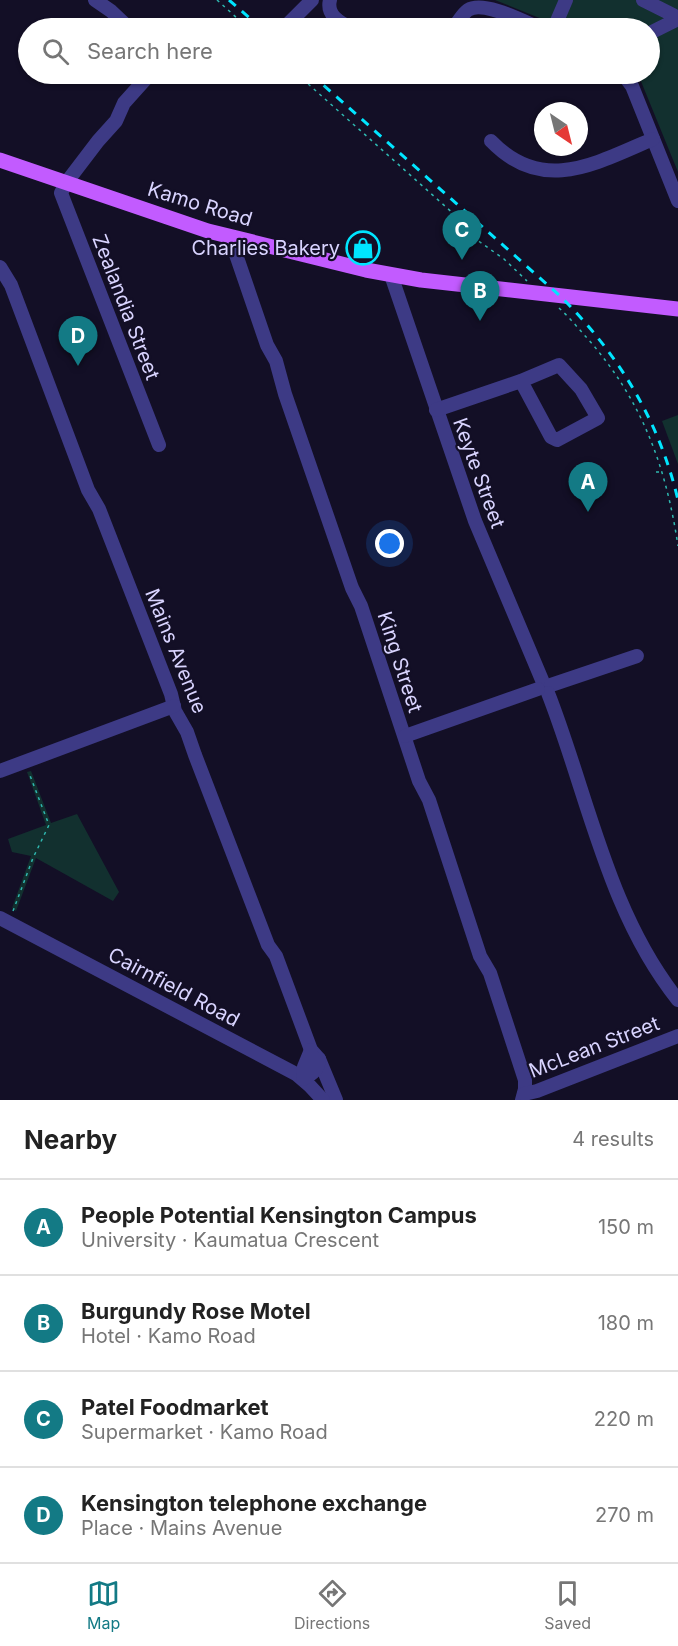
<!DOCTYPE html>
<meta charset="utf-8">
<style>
body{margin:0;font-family:Inter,sans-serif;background:#f6f6f6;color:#222}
.compass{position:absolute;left:534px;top:102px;width:54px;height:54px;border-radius:50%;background:#fff;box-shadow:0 2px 4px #0004;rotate:145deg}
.you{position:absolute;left:390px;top:544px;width:21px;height:21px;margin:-15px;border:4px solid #fff;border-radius:50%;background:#1a73e8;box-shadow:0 0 0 9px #1a73e833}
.badge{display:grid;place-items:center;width:39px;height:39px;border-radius:50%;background:#137a85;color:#fff;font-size:20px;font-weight:700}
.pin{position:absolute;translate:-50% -50px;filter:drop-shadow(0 2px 3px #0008)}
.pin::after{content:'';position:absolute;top:32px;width:21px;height:18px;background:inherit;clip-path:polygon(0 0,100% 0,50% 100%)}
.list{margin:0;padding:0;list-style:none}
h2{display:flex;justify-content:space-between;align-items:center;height:78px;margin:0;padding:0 24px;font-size:26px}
h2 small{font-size:20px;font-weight:400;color:#767676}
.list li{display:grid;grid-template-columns:39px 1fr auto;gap:18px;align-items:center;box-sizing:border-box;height:96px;padding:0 24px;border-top:2px solid #e0e0e0}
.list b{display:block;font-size:22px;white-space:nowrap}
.list p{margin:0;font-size:20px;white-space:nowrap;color:#767676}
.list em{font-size:20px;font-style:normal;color:#767676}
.icon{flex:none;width:33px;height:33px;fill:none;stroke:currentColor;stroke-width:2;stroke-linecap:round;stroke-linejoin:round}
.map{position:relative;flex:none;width:678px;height:1100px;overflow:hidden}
.search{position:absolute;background:#fff;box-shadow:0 2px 4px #0004;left:18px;right:18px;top:18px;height:66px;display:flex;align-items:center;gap:15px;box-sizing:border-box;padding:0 21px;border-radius:33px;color:#767676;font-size:22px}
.sheet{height:462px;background:#fff}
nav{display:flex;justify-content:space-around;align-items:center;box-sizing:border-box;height:84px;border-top:2px solid #e0e0e0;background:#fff;font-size:16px;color:#767676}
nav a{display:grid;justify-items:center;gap:3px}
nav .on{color:#137a85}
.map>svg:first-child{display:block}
</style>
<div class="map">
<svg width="678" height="1100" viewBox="0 0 678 1100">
<rect width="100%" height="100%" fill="#130f26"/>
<!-- green -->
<g fill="#12302f">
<polygon points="495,0 678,0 678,172 638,74 650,74 650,28 564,28"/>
<polygon points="678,415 678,464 662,421"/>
<polygon points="31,771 51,823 77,814 119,892 113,901 36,858 16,911 12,908 31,856 12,852 8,839 46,825 27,772"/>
</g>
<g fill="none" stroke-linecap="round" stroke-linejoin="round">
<!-- path -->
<g stroke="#2fb8b0" stroke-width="1.5" stroke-dasharray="3 4.5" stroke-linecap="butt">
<polyline points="217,0 248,28"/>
<polyline points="297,74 455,215 477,240 504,259 527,281"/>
<path d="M559 308C569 317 578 328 587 338 642 400 666 466 678 546"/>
<polyline points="656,472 662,472"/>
<polyline points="13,911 33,858 49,825 29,773"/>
</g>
<!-- minor -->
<g stroke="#3d3a85" stroke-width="14">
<polyline points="95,0 111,11 129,28"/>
<path d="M330 0C326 15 340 23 351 28"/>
<polyline points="643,0 673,15 674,21 650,33"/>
<polyline points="284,28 312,0"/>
<path d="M453 28C458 23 462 14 468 10 483 0 523 21 539 28"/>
<polyline points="554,28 566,0"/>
<polyline points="150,74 124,103 116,121 98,141 66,183 61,193 159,445"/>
<polyline points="623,74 632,86 678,201"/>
<path d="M491 141C543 195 596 163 653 139"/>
<polyline points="230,237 267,345 276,361 285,394 352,588 361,606 419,781 429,800 480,956 490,973 525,1080 525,1089 522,1100"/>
<polyline points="0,267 11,285 88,490 99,509 171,694 175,711 187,732 195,755 268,945 276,956 311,1050 319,1059 336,1100"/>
<polyline points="391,275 475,521 542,680"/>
<polyline points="436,410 521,381 559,365 581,389 598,418 557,440 551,437 521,381"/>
<polyline points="551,685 637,656"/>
<path d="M548 693C588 795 608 913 678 1000"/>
<polyline points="405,736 538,689"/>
<polyline points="0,771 174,706"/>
<polyline points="0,918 296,1074 310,1086 323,1100"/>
<path d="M311 1050 304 1067 303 1079C313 1074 318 1070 319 1059"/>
<polyline points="524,1094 537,1091 678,1036"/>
</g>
<!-- major -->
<polyline stroke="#c25bff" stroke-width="15" points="0,160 208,231 366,270 421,280 678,309"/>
<!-- rail -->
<g stroke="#00e5ff" stroke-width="3" stroke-dasharray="9 8" stroke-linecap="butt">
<polyline points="229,0 261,28"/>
<path d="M311 74 559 295C618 353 659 420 678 500"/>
</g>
</g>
<!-- icons -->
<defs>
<symbol id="shop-ring" viewBox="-11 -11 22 22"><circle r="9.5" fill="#130f26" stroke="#00e5ff" stroke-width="1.5"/><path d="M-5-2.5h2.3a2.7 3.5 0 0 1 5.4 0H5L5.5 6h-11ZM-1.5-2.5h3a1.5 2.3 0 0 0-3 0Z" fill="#00e5ff"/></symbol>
</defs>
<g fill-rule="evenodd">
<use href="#shop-ring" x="344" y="229" width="38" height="38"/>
</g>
<g text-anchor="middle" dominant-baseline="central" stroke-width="4.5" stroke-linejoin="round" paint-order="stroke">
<!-- street labels -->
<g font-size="20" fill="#d9d4ff" stroke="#130f26">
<text transform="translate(200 204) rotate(17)">Kamo Road</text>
<text transform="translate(126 307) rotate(69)">Zealandia Street</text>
<text transform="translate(479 473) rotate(70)">Keyte Street</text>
<text transform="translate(176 651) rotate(68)">Mains Avenue</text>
<text transform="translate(400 662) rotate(72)">King Street</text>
<text transform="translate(174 987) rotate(28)">Cairnfield Road</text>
<text transform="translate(594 1047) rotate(-21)">McLean Street</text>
</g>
<!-- poi labels -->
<g font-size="20" fill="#d9d4ff" stroke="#130f26" text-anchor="end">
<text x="340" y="248">Charlies Bakery</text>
</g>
</g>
</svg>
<svg class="compass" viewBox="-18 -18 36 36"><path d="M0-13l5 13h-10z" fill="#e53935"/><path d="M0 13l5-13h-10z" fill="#767676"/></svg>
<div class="you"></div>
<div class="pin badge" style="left:588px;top:512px">A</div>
<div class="pin badge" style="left:480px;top:321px">B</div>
<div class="pin badge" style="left:462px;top:260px">C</div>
<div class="pin badge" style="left:78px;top:366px">D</div>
<div class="search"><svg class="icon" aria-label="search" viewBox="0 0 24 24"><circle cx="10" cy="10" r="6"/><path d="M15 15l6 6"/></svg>Search here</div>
</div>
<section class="sheet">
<h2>Nearby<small>4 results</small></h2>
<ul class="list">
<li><span class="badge">A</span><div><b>People Potential Kensington Campus</b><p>University · Kaumatua Crescent</p></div><em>150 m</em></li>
<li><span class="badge">B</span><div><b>Burgundy Rose Motel</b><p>Hotel · Kamo Road</p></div><em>180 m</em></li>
<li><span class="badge">C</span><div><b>Patel Foodmarket</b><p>Supermarket · Kamo Road</p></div><em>220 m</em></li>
<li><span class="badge">D</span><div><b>Kensington telephone exchange</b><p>Place · Mains Avenue</p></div><em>270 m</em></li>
</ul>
</section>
<nav>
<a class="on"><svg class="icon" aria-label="map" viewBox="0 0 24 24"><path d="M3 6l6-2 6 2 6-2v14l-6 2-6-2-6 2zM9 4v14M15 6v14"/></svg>Map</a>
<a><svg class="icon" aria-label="directions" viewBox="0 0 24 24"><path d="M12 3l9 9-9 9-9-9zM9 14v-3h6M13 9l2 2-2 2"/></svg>Directions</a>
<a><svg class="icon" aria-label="saved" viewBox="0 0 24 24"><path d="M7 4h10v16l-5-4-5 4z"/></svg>Saved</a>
</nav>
